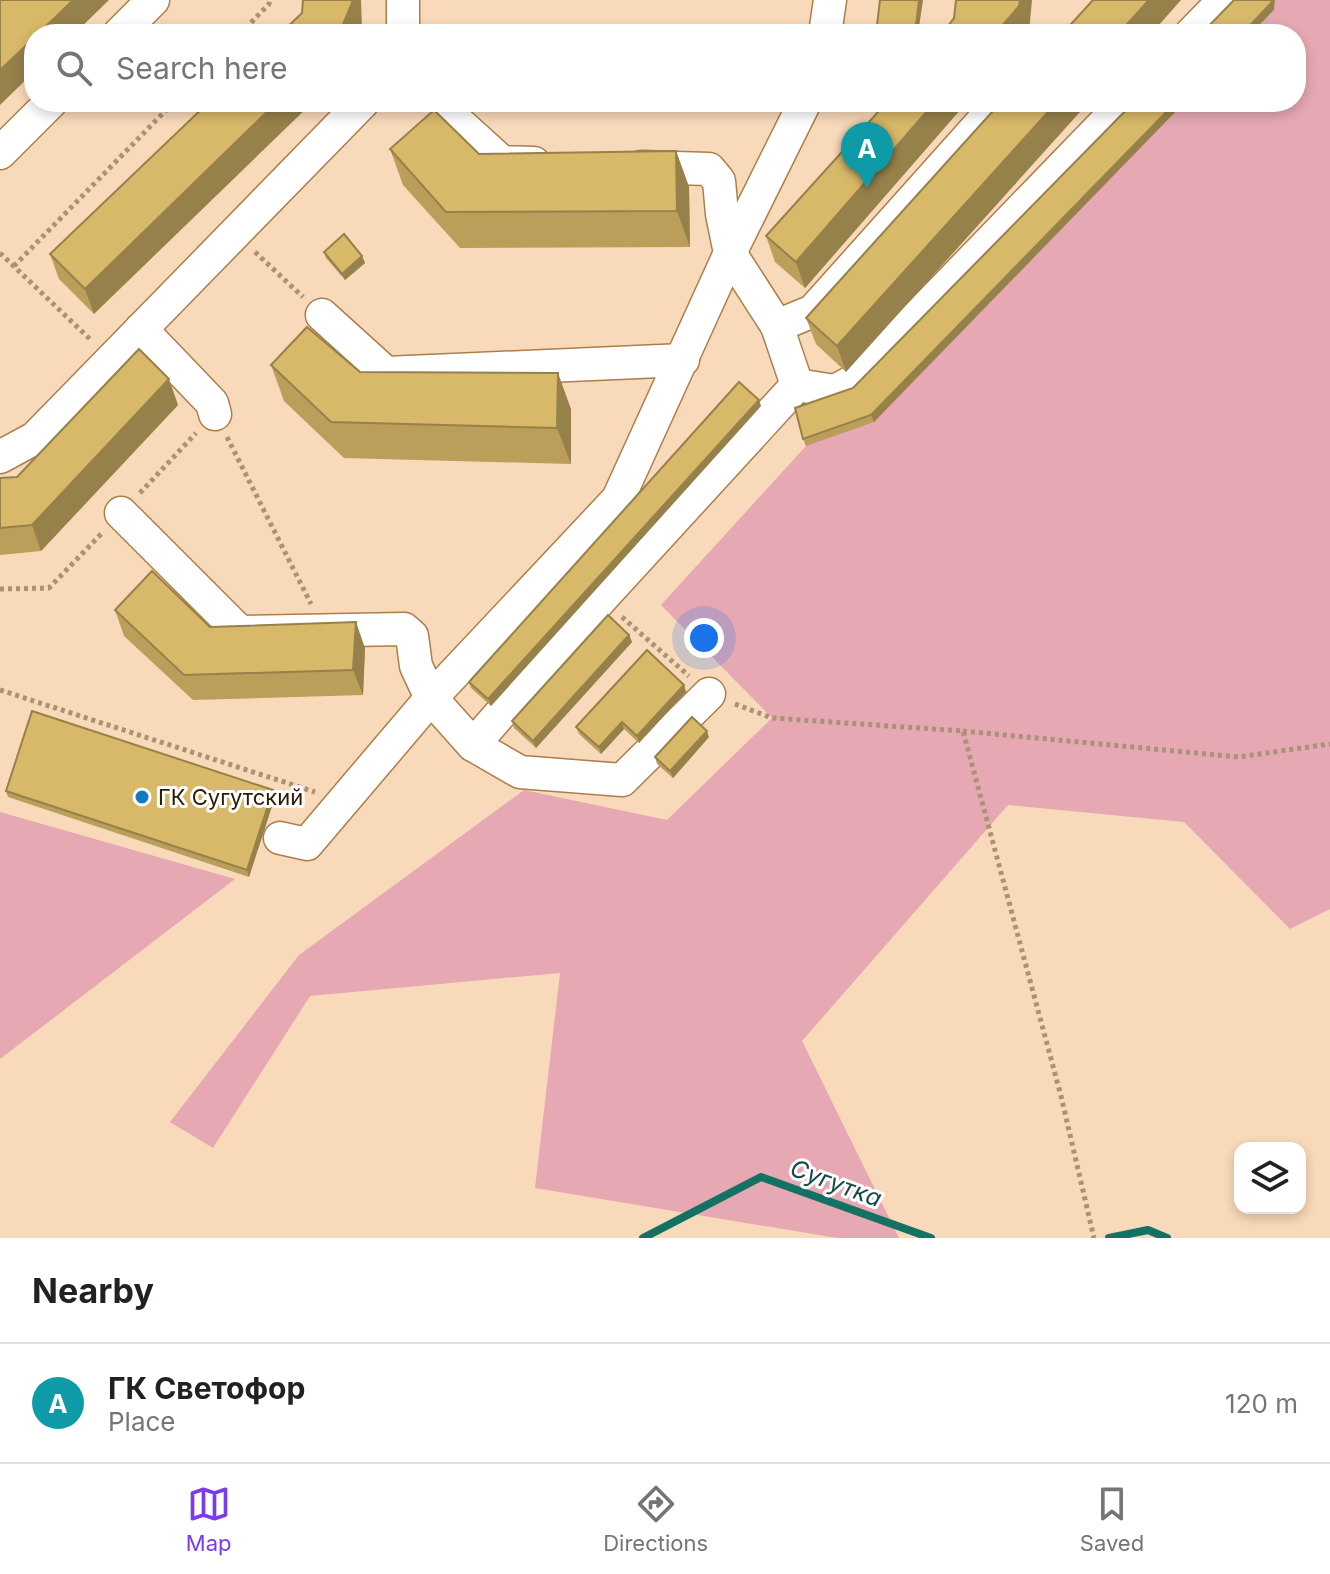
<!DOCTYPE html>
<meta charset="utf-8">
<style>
body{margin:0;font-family:Inter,sans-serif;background:#f6f6f6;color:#202124}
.controls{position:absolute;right:24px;bottom:24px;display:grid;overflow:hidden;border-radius:16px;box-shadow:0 4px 12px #0003}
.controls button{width:72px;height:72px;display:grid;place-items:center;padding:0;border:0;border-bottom:2px solid #e0e0e0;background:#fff;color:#202124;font:40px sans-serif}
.you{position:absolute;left:704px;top:638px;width:28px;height:28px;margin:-20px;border:6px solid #fff;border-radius:50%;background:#1a73e8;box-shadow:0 0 0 12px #1a73e833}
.badge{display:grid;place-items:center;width:52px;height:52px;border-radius:50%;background:#7c3aed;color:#fff;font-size:26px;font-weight:700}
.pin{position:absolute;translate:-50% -66px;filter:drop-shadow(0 2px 4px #0008)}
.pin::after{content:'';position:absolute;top:42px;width:28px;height:24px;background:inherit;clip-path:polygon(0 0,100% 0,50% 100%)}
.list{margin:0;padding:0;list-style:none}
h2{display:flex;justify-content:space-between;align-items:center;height:104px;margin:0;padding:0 32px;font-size:34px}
h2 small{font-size:26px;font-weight:400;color:#757577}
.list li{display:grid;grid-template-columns:52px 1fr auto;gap:24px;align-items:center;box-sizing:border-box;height:120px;padding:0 32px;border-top:2px solid #e0e0e0}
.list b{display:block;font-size:30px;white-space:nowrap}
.list p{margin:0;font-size:26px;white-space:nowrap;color:#757577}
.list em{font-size:26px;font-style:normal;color:#757577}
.icon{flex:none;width:44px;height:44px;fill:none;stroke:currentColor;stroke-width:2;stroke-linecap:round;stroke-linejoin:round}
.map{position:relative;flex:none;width:1330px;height:1238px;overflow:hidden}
.search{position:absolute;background:#fff;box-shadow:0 4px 12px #0003;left:24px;right:24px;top:24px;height:88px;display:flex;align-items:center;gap:20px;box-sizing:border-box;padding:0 28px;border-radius:32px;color:#757577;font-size:30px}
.sheet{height:224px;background:#fff}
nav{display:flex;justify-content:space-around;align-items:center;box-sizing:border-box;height:112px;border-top:2px solid #e0e0e0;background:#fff;font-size:22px;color:#757577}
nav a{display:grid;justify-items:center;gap:4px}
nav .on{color:#7c3aed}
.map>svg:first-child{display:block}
</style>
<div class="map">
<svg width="1330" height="1238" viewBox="0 0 1330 1238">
<rect width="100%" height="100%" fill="#f8d9b9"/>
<!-- green -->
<g fill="#e6a8b3">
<polygon points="1275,0 1330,0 1330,909 1290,929 1184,822 1008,805 802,1041 899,1238 837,1238 535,1188 560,973 310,996 213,1148 170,1122 299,955 524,790 667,820 772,718 661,605 806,446 1185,102 1296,102 1296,34 1251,34 1274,10"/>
<polygon points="0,812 235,879 0,1059"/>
</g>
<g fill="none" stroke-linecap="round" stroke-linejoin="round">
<!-- stream -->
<g stroke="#147265" stroke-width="8">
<polyline points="643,1238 761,1177 931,1238"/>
<polyline points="1109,1238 1148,1230 1167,1238"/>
</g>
<defs>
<g id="minor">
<polyline points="403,0 403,34"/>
<polyline points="119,34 153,0"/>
<polyline points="825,34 830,0"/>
<polyline points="1191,34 1224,0"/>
<polyline points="451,116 502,162 534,163"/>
<polyline points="0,153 51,102"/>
<polyline points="322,315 386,373 683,360"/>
<polyline points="777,326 813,311 1000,102"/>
<polyline points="141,329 212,403 215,414"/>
<polyline points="797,385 835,391 857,379 1125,102"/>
<polyline points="0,457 35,438 363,102"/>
<polyline points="121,513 240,632 404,629 412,636 416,666 431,698 473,745 520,772 622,780 709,694"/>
<polyline points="473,745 601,599 797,385 777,326 730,253 722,214 719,181 709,169 641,167"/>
<polyline points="280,838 307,844 431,698 618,499 730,253 805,102"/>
</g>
</defs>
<!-- minor casing -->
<use href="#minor" stroke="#ad7e49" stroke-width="35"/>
<!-- path -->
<g stroke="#ab9175" stroke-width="5" stroke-dasharray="4 4" stroke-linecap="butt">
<polyline points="240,34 269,4 270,0"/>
<polyline points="255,252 303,297"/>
<polyline points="0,253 92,341"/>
<polyline points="14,266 174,102"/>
<polyline points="227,437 311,604"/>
<polyline points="140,493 196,433"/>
<polyline points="0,589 49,588 103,532"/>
<polyline points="622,617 689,676"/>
<polyline points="0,690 315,792"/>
<polyline points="735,704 772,718 963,731 1061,1096 1094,1238"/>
<polyline points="963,731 1238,757 1330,744"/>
</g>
<!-- minor -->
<use href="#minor" stroke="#fff" stroke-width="32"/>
</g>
<!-- wall -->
<g fill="#ba9e5a">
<polygon points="209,102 94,314 59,279 50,254"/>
<polygon points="868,102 967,102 805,288 775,262 766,236 880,110 870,108"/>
<polygon points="1001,102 846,372 816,344 806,318"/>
<polygon points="1134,102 874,422 806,446 803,439"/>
<polygon points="390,149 479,154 676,151 689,187 690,247 460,248 403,185"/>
<polygon points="324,252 362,256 365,263 345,280 326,258"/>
<polygon points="271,365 360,372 571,409 571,464 344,458 284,401"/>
<polygon points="178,405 41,551 0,555 0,478 17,477"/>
<polygon points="761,406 491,706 471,688 469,682"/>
<polygon points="115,610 210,627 365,648 363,695 193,700 124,636"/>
<polygon points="629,635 632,642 536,748 514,728 512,721"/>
<polygon points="684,685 686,692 639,743 624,729 601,754 579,734 576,727"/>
<polygon points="709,737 673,778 657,764 655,757"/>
<polygon points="6,791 275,797 249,877 8,797"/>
</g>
<!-- shaded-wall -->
<g fill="#97814a">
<polygon points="73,0 109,0 74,34 38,34"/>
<polygon points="352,0 361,0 362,29 359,34 339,34"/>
<polygon points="919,0 923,0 918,34 915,34"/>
<polygon points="1020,0 1032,0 1029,32 1027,34 995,34"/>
<polygon points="1149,0 1181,0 1151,34 1118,34"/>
<polygon points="1272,0 1275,0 1274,10 1251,34 1242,34"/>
<polygon points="34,38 34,72 0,105 0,70"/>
<polygon points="277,102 313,102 94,314 85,289"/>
<polygon points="935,102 967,102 805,288 796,262"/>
<polygon points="1057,102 1089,102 846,372 837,346"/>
<polygon points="1176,102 1185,102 874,422 871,415"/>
<polygon points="676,151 689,187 690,247 677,211"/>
<polygon points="362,256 365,263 345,280 342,274"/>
<polygon points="558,373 571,409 571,464 557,428"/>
<polygon points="169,379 178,405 41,551 32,525"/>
<polygon points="759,400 761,406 491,706 488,699"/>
<polygon points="356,622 365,648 363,695 353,670"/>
<polygon points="629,635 632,642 536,748 533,741"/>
<polygon points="684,685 686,692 639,743 637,736"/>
<polygon points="622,722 624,729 601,754 599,747"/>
<polygon points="707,731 709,737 673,778 670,771"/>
<polygon points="273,790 275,797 249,877 247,870"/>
</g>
<!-- building -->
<g fill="#d8b869" stroke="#97814a" stroke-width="2">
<polygon points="0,0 73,0 38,34 34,34 34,38 0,70"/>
<polygon points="303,0 352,0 352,3 339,34 280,34 302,13"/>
<polygon points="880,0 919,0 915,34 876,34"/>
<polygon points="956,0 1020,0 1019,6 995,34 942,34 954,18"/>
<polygon points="1093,0 1149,0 1118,34 1062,34"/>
<polygon points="1234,0 1272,0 1271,3 1242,34 1201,34"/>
<polygon points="209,102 277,102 85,289 50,254"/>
<polygon points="887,102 935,102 796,262 766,236"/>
<polygon points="1001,102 1057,102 837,346 806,318"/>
<polygon points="1134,102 1176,102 871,415 803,439 795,408 853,388"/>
<polygon points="434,110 479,154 676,151 677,211 446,212 390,149"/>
<polygon points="344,234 362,256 342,274 324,252"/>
<polygon points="307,327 360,372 558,373 557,428 331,422 271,365"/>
<polygon points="139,349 169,379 32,525 0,528 0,478 17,477"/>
<polygon points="739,382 759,400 488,699 469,682"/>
<polygon points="152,571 210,627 356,622 353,670 184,675 115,610"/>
<polygon points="608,615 629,635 533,741 512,721"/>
<polygon points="647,650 684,685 637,736 622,722 599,747 576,727"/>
<polygon points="32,711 273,790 247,870 6,791"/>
<polygon points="692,717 707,731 670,771 655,757"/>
</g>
<!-- markers -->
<circle fill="#127ac5" stroke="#fff" stroke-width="3" cx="142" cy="797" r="8"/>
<g text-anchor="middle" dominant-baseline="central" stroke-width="6" stroke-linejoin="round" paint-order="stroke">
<!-- poi labels -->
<g font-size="22" fill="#2d1a04" stroke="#fff" text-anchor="start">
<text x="158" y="797">ГК Сугутский</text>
</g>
<!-- water labels -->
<g font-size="24" font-style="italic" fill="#174a46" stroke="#fff">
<text transform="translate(836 1183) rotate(20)">Сугутка</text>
</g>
</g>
</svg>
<div class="controls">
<button><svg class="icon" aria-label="layers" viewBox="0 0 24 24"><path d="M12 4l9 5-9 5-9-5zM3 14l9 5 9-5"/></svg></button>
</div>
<div class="you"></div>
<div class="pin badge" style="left:867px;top:188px;background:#0f9aa8">A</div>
<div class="search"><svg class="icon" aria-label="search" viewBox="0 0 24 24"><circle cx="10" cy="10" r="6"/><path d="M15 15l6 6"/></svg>Search here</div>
</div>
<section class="sheet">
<h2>Nearby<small></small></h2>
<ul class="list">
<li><span class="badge" style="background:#0f9aa8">A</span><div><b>ГК Светофор</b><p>Place</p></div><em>120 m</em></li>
</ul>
</section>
<nav>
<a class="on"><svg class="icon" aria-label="map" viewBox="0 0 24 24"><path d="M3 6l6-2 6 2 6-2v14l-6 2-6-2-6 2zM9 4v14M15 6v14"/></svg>Map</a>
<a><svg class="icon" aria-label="directions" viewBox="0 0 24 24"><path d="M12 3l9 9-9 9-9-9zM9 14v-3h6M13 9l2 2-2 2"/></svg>Directions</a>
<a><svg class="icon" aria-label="saved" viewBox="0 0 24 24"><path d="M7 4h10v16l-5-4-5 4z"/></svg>Saved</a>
</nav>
